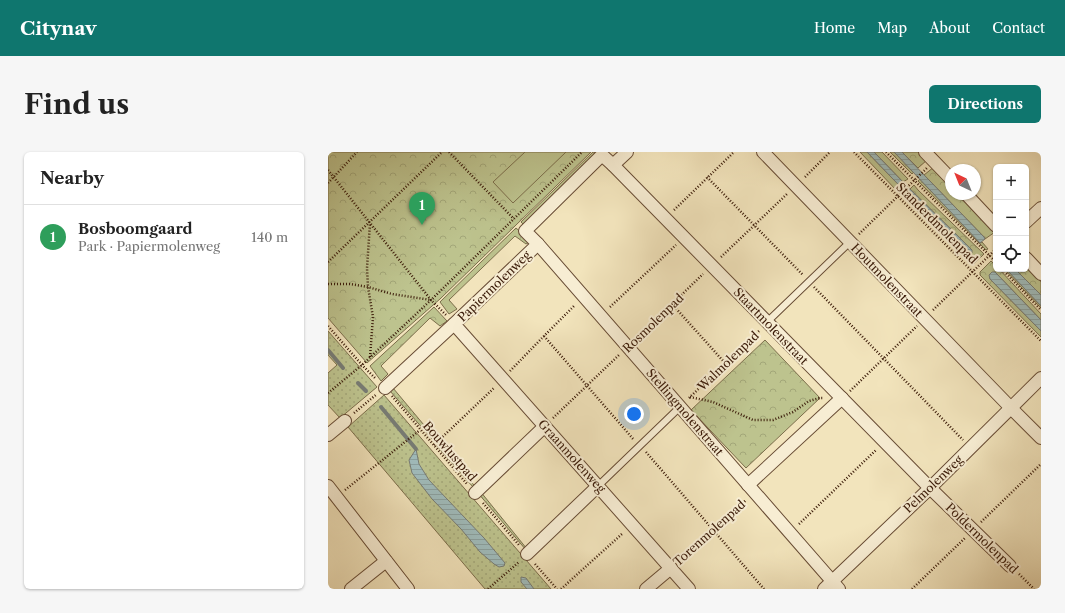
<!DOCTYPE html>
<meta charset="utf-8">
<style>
body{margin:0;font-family:"Libre Caslon Text",serif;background:#f6f6f6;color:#222}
.controls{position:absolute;right:12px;top:12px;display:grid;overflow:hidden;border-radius:6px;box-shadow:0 1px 3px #0004}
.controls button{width:36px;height:36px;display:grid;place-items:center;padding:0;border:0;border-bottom:1px solid #e0e0e0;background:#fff;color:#222;font:20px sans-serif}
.compass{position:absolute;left:617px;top:12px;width:36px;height:36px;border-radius:50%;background:#fff;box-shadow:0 1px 3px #0004;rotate:317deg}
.you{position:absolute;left:306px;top:262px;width:14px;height:14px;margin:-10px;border:3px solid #fff;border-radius:50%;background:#1a73e8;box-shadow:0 0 0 6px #1a73e833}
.badge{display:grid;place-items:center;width:26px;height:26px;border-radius:50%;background:#0f766e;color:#fff;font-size:13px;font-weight:700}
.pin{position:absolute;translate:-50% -33px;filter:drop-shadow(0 1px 2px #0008)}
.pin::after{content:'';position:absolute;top:21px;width:14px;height:12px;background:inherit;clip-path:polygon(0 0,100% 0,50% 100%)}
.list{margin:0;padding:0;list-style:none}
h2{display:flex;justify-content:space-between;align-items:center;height:52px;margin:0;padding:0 16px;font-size:17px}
h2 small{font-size:13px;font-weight:400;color:#767676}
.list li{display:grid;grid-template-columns:26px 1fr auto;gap:12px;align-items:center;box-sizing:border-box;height:64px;padding:0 16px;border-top:1px solid #e0e0e0}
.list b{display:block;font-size:15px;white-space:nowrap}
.list p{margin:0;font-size:13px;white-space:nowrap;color:#767676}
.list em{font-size:13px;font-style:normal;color:#767676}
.icon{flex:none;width:22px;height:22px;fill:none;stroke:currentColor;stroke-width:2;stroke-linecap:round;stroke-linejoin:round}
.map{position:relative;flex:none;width:713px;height:437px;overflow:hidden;border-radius:6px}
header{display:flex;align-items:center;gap:24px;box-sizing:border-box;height:56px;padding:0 20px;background:#0f766e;color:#fff}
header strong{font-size:19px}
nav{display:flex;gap:22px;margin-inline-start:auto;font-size:14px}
.intro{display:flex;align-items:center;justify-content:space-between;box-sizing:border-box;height:96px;padding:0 24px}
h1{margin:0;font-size:28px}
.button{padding:10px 18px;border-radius:6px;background:#0f766e;color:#fff;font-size:14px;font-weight:700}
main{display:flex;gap:24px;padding:0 24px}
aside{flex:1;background:#fff;border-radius:6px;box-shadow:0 1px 3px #0004}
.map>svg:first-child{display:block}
</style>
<header>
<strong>Citynav</strong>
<nav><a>Home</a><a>Map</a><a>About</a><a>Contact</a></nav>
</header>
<div class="intro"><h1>Find us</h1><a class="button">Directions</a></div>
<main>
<aside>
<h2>Nearby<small></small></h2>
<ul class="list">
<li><span class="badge" style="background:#2e9e5b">1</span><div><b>Bosboomgaard</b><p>Park · Papiermolenweg</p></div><em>140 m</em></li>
</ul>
</aside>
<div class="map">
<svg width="713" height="437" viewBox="0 0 713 437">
<defs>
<pattern id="grass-dots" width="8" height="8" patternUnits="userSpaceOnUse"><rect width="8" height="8" fill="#bdc38e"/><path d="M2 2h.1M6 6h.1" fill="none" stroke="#a3a779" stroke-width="1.8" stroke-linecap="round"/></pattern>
<pattern id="forest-crowns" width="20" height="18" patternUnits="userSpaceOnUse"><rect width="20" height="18" fill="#bdc38e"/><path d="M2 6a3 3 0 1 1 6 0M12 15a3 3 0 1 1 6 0" fill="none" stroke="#a3a779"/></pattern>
<pattern id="water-rules" width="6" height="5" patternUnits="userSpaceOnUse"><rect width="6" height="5" fill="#a0bcbc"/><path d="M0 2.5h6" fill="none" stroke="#8ba1a0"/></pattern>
</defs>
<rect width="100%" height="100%" fill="#f2e4bc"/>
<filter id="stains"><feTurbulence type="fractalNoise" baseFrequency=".005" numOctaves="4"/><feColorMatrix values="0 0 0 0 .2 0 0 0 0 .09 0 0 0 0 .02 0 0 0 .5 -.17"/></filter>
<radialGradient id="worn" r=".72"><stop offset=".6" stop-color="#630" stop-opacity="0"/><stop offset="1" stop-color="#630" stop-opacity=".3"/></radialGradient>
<!-- grass -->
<g fill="url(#grass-dots)" stroke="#7c6e4b">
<polygon points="265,0 268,1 196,73 193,70"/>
<polygon points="0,179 49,235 12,266 0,253 0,221 9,213 0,203"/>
<polygon points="65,236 106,285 104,287 62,239"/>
<polygon points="56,243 223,437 157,437 20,275"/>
<polygon points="110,292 124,310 147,334 145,335 109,294"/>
<polygon points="152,339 199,397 198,398 150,341"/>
</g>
<!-- forest -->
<g fill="url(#forest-crowns)" stroke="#7c6e4b">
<polygon points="0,0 263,0 112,147 39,211 0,166"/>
<polygon points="532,0 539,0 572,34 569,39"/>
<polygon points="546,0 554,0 580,27 575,30"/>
<polygon points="562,0 566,0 586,20 584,22"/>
<polygon points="574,0 590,0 599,8 590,16"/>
<polygon points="606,15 623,31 623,42 634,42 667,80 657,87 656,85 596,23"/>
<polygon points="592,27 652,91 654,90 660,97 658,98 590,29"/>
<polygon points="586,33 590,38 656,102 645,113 636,105 576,46 580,42 637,102 644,98 582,37"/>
<polygon points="188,76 203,89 198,92 187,84 121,148 129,157 121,162 112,150"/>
<polygon points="663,109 668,114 668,117 671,117 713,162 713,168 667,120 662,123 662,127 713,179 713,185 652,123 652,120"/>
<polygon points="698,114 713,130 713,143 687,117 698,117"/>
<polygon points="676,117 678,117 713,154 713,156"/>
<polygon points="106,155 119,169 112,174 102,166 53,214 60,222 53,229 42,214"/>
<polygon points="437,188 492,246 418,316 363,258"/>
</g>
<!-- pitch -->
<polygon fill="#bdc38e" stroke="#7c6e4b" points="197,0 238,0 185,51 165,30"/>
<!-- water -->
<g fill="url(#water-rules)" stroke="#777b74">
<polygon points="539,0 546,0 576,31 644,98 644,101 641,103 637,102"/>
<polygon points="566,0 574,0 656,85 657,87 652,91"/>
<polygon points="678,117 687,117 713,143 713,154"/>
<polygon points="664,120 667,120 713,168 713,179 662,127 661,123"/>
<polygon points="88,297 91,312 101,328 156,386 177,411 176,414 171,415 166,412 152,400 133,377 104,347 84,321 81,308"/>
<polygon points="193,425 198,426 206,437 199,437 193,430"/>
</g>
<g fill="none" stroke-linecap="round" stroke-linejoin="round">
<!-- stream -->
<g stroke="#777b74" stroke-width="4">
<polyline points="0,198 15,216"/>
<polyline points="30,231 38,239"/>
<polyline points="53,255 88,297"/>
</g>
<defs>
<g id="lane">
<polyline points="439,170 522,90"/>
<polyline points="270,334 352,255"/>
</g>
<g id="street">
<polyline points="435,0 683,256 713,286"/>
<polyline points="597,0 623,27"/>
<polyline points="285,13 602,336 682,414"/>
<polyline points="638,42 668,74"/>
<polyline points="698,70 713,56"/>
<polyline points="210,92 511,437"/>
<polyline points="698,106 713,122"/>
<polyline points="126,172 361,437"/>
<polyline points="57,236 126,172 210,92 197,79 274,3 285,13 299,0"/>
<polyline points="0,283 17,269"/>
<polyline points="420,333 514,246"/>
<polyline points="0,334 80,437"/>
<polyline points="147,341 217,274"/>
<polyline points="199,402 270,334"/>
<polyline points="23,437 58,409"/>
<polyline points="318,437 343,416"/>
<polyline points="496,437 602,336 713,226"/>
</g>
</defs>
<!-- lane casing -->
<use href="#lane" stroke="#684c35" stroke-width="8"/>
<!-- street casing -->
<use href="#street" stroke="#684c35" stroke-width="14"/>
<!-- path -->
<g stroke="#3a1a08" stroke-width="2.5" stroke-dasharray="1 2" stroke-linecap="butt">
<polyline points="121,0 186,67"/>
<polyline points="526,0 713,189"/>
<polyline points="558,0 668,110"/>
<polyline points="0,18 103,148 118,163"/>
<polyline points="379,25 475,123"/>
<polyline points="477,25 502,0"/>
<polyline points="0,31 29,0"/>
<polyline points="346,58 406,0"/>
<polyline points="531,82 570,44"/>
<polyline points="393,105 459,42"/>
<polyline points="0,110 114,0"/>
<polyline points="674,117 713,158"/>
<polyline points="0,132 22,132 40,135 64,142 103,148"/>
<polyline points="486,135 635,288"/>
<polyline points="344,152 397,211"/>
<polyline points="282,155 348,93"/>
<polyline points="605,158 668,97"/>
<polyline points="0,174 34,213 48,227"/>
<polyline points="216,184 306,288"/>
<polyline points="308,187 375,122"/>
<polyline points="42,205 45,165 40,135 39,116 42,71"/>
<polyline points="182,219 216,184 247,153"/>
<polyline points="522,239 589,174"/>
<polyline points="0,241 34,213 103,148 254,0"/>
<polyline points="64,244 139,332"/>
<polyline points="362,245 385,250 425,268 445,268 465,260 481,249 492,246 496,246"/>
<polyline points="361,246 431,179"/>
<polyline points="26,261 49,242"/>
<polyline points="225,266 291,203"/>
<polyline points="106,293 166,236"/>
<polyline points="318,300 436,437"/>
<polyline points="17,338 92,278"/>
<polyline points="155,351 191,393"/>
<polyline points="653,370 713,312"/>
<polyline points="471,372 548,298"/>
<polyline points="352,408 418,348"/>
<polyline points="207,412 229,437"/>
<polyline points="691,422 706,437"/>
<polyline points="160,437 191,410"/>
<polyline points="233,437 295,381"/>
<polyline points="584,437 637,386"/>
</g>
<!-- lane -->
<use href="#lane" stroke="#f7edd3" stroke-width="6"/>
<!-- street -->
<use href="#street" stroke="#f7edd3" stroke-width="12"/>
<!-- path-bridge -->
<polyline stroke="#3a1a08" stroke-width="2.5" stroke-dasharray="1 2" stroke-linecap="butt" points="570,44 600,15"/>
</g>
<g text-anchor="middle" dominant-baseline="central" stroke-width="4" stroke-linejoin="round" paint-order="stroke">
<!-- street labels -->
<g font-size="12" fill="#3a1a08" stroke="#f7edd3">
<text transform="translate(609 71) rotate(45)">Standerdmolenpad</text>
<text transform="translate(559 128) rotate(46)">Houtmolenstraat</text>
<text transform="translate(166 134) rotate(-44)">Papiermolenweg</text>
<text transform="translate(325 171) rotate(-44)">Rosmolenpad</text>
<text transform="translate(443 174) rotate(46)">Staartmolenstraat</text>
<text transform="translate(400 209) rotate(-44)">Walmolenpad</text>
<text transform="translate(357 260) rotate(49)">Stellingmolenstraat</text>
<text transform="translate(122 299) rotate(49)">Bouwlustpad</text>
<text transform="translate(244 304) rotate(48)">Graanmolenweg</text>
<text transform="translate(605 332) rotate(-44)">Pelmolenweg</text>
<text transform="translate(381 381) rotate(-42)">Torenmolenpad</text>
<text transform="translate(654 386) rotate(44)">Poldermolenpad</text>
</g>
</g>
<rect width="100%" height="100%" filter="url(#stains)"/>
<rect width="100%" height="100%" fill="url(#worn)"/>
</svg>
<div class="controls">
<button>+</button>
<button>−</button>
<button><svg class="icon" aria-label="locate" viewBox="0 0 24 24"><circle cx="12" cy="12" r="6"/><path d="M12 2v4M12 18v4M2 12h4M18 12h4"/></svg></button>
</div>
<svg class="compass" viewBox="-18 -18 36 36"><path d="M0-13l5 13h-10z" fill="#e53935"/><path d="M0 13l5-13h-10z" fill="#767676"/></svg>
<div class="you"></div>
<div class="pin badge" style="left:94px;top:73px;background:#2e9e5b">1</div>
</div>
</main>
